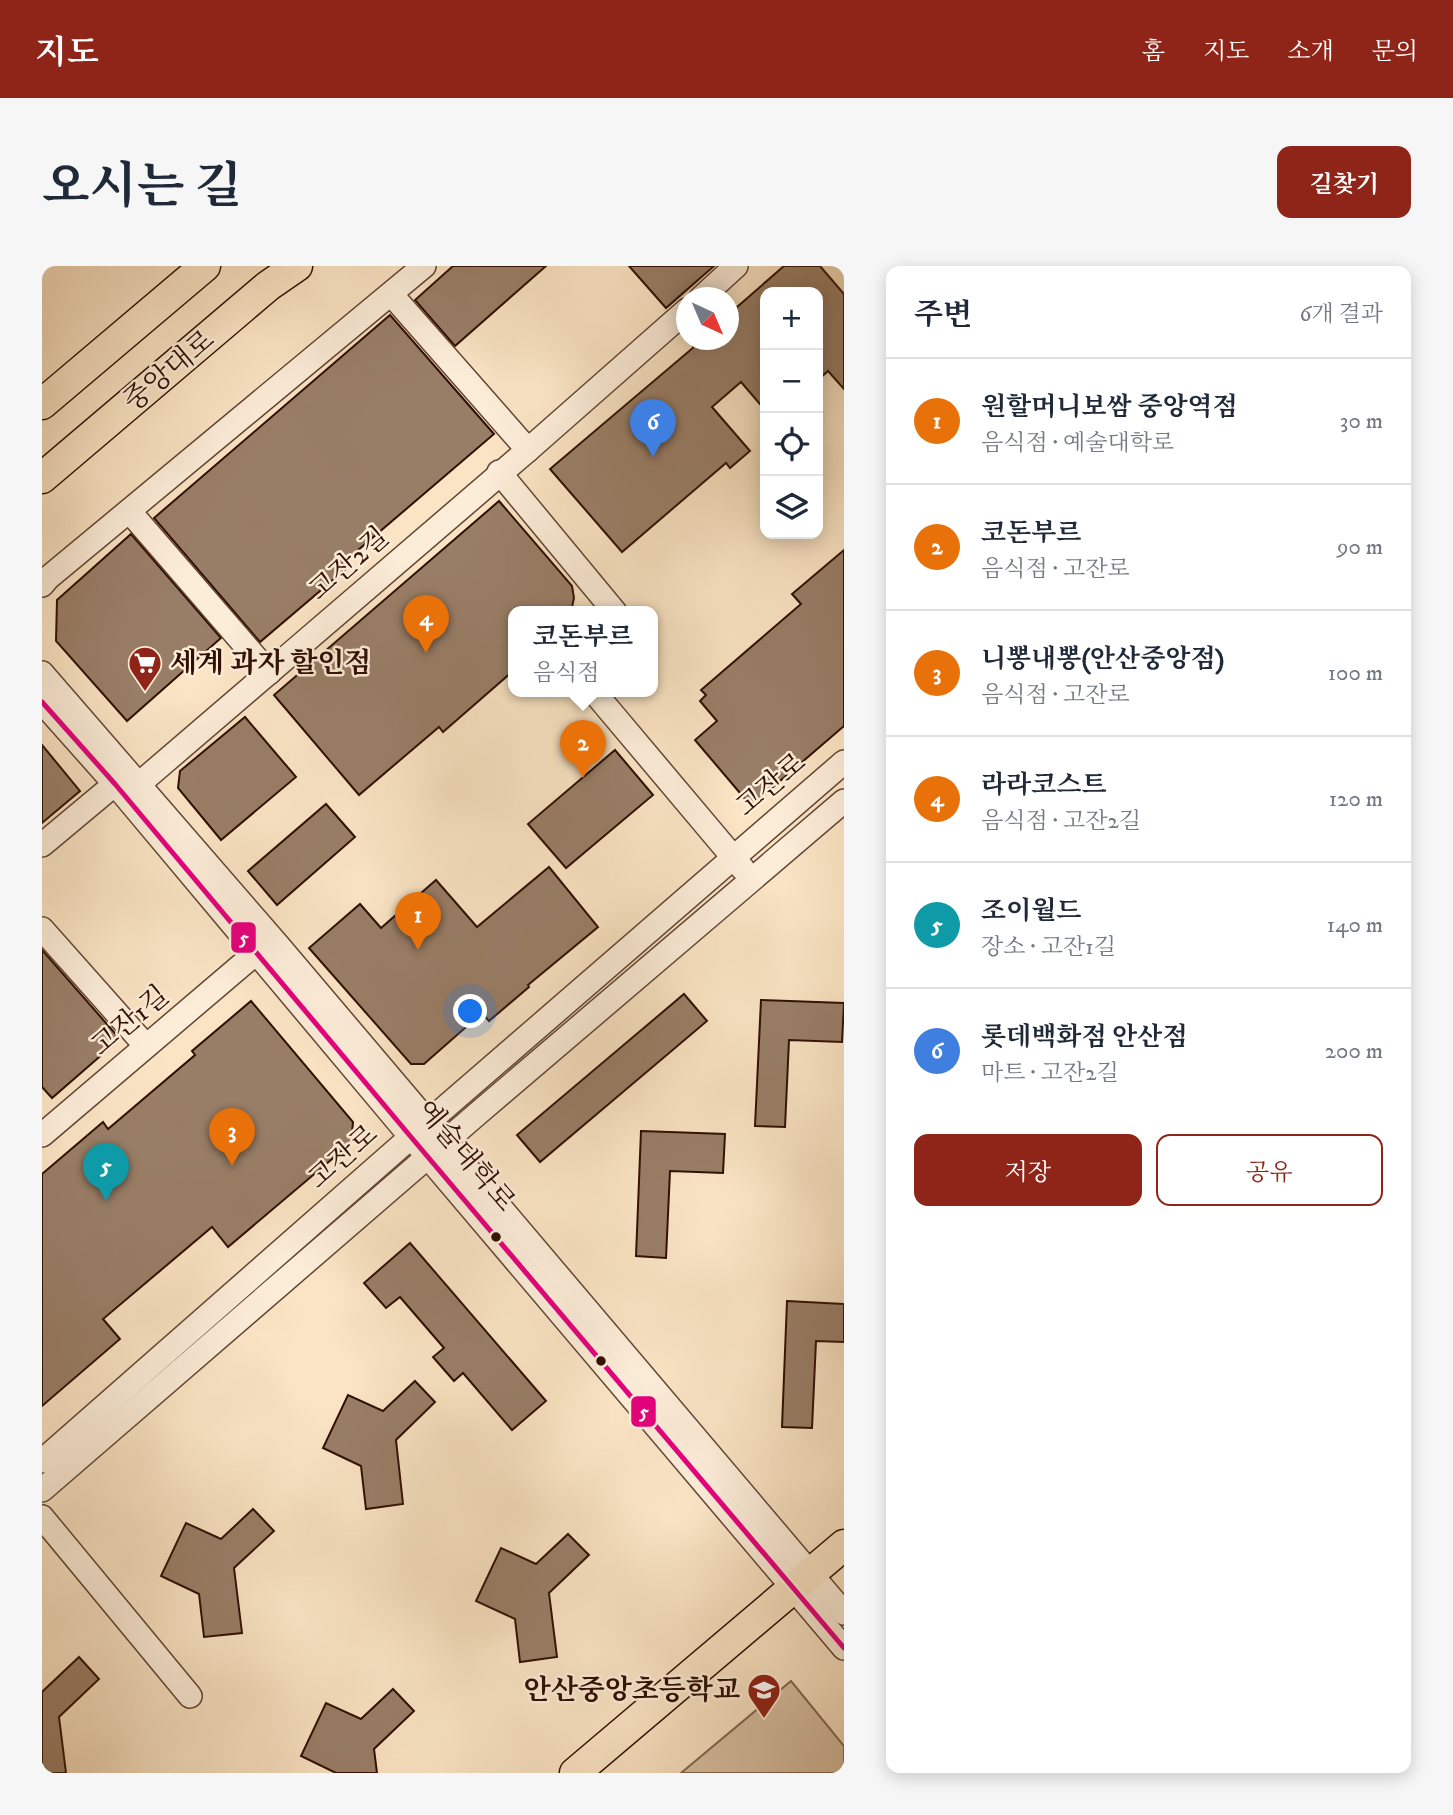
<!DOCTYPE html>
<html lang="ko">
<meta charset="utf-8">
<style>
body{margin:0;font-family:"IM FELL DW Pica","Noto Serif KR",serif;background:#f6f6f7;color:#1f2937}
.controls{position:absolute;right:21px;top:21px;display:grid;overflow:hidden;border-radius:14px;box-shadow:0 4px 18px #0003}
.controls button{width:63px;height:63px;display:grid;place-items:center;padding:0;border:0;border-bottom:2px solid #e0e1e3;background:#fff;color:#1f2937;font:35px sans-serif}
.compass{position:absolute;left:634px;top:21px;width:63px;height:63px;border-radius:50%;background:#fff;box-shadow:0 4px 18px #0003;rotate:136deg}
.you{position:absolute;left:429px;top:746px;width:24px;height:24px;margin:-18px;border:5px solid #fff;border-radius:50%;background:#1a73e8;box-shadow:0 0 0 10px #1a73e833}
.badge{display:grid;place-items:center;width:46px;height:46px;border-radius:50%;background:#8f2418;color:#fff;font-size:23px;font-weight:700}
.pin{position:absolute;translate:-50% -58px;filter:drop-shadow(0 2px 4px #0008)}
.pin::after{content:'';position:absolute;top:37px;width:24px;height:21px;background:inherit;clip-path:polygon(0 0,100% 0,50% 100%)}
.popup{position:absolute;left:466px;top:340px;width:150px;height:91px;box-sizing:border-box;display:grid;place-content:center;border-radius:14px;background:#fff;filter:drop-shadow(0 2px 5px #0005);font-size:23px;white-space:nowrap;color:#747a83}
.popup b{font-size:26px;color:#1f2937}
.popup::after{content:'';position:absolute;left:50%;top:100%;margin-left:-14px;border:14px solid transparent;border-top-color:#fff}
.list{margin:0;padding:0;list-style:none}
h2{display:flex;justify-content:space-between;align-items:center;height:91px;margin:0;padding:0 28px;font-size:30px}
h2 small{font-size:23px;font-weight:400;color:#747a83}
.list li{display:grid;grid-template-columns:46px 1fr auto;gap:21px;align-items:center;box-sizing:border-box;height:126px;padding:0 28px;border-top:2px solid #e0e1e3}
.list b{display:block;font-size:26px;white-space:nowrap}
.list p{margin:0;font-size:23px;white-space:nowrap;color:#747a83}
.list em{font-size:23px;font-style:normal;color:#747a83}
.actions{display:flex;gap:14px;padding:21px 28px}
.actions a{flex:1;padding:16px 0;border:2px solid #8f2418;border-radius:14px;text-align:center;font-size:24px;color:#8f2418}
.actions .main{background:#8f2418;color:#fff}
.icon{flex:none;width:38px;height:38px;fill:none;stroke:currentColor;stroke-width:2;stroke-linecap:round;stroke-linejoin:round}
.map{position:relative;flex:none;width:802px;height:1507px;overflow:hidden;border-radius:14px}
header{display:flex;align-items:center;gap:42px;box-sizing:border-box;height:98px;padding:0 35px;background:#8f2418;color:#fff}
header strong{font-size:33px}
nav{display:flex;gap:38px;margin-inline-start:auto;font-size:24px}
.intro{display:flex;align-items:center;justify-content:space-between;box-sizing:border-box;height:168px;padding:0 42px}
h1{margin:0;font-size:49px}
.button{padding:18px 32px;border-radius:14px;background:#8f2418;color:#fff;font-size:24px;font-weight:700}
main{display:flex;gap:42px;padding:0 42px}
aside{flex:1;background:#fff;border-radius:14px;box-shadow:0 4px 18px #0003}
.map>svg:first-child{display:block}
</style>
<header>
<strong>지도</strong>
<nav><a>홈</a><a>지도</a><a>소개</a><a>문의</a></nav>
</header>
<div class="intro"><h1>오시는 길</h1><a class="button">길찾기</a></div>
<main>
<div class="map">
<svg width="802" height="1507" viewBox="0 0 802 1507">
<rect width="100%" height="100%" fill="#fae4c4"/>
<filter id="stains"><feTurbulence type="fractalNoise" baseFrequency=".00286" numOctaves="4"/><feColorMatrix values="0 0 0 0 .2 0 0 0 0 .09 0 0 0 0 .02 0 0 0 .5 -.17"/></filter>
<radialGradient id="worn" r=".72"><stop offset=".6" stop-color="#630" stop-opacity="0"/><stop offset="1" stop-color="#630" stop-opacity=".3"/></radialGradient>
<!-- green -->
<polygon fill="#d8c0a3" stroke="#846853" stroke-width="2" points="749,1415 802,1480 802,1507 639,1507"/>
<!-- building -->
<g fill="#997e67" stroke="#300f03" stroke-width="2">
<polygon points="411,0 504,0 413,80 373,34"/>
<polygon points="587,0 672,0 624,42"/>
<polygon points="742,0 778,0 802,28 802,123 786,105 776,114 776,26 723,26 723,144 699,116 670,141 708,185 688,202 684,197 580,286 508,203 652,81 646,74 687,74 687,48"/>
<polygon points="348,49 452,168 301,297 305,302 218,376 112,252"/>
<polygon points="457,235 530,320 532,332 529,346 471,346 471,405 401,466 397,461 317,529 232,429"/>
<polygon points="89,268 179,372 85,455 14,375 15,334"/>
<polygon points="802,284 802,460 709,540 653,474 675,455 658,435 664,429 659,424 759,338 750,328"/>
<polygon points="203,451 254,511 179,574 136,522 138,505"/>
<polygon points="0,479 38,525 0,557"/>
<polygon points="573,484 611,529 524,602 486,558"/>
<polygon points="284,538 313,571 235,639 206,605"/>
<polygon points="507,601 556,661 486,719 487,721 447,755 440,747 382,798 369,798 267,682 318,638 339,662 394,614 435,661"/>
<polygon points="0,684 78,773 10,832 0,821"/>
<polygon points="642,728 665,755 498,896 475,869"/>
<polygon points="719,734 802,737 800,776 747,774 743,861 713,860"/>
<polygon points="209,735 311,856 309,877 186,981 170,961 61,1053 78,1073 0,1140 0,908 61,856 66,863 153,789 150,785"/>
<polygon points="599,865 683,868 681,907 628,905 624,992 594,990"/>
<polygon points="368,977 504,1135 470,1164 421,1107 412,1115 391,1091 402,1082 358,1031 344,1042 322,1017"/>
<polygon points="745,1035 802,1038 802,1076 774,1075 770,1162 740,1161"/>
<polygon points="373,1115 393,1136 354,1174 361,1238 324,1243 319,1200 281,1182 306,1129 341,1145"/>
<polygon points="211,1243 232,1265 192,1302 200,1367 162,1371 157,1328 119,1310 144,1257 179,1273"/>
<polygon points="526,1268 547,1289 507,1327 515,1391 478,1396 473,1353 434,1335 459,1282 494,1298"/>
<polygon points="37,1391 57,1413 17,1451 24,1507 0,1507 0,1426"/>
<polygon points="351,1423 372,1445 332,1483 335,1507 294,1507 259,1490 284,1437 319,1453"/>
</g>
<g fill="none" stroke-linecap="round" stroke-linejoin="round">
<defs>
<g id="minor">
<polyline points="349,28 486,184"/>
<polyline points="659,32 694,0"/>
<polyline points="457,206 573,346"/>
<polyline points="88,246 227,407"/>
<polyline points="0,319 6,312 382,0"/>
<polyline points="0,407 235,678 802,1347"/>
<polyline points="552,426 701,603"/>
<polyline points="0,436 73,518 369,871 802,1382"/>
<polyline points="0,579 73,518 97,518 486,184 645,44"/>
<polyline points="0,663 104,780"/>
<polyline points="0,869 215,686"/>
<polyline points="0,1195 369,871 802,496"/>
<polyline points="0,1224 434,849 802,535"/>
<polyline points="0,1251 148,1430"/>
</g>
<g id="major">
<polyline points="0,138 163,0"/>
<polyline points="0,212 226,20 255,0"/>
<polyline points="533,1507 802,1279"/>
</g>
</defs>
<!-- minor casing -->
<use href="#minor" stroke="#624433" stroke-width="26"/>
<!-- major casing -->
<use href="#major" stroke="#300f03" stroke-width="33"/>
<!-- minor -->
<use href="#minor" stroke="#fcedd9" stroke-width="23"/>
<!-- major -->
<use href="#major" stroke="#fae4c4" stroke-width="30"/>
<defs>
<polyline id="bus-1" points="0,436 73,518 369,871 802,1382"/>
</defs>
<!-- bus-1 casing -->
<use href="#bus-1" stroke="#fcedd9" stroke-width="10"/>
<!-- bus-1 -->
<use href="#bus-1" stroke="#e5007d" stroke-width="5"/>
</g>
<!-- icons -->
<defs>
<symbol id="supermarket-pin" viewBox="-11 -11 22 30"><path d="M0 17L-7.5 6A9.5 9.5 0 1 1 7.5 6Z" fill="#8f2418" stroke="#fcedd9"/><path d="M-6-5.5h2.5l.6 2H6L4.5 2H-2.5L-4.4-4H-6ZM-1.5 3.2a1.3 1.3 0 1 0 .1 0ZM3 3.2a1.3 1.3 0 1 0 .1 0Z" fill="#fff"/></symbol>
<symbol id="school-pin" viewBox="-11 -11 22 30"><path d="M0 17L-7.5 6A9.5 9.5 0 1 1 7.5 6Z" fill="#8f2418" stroke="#fcedd9"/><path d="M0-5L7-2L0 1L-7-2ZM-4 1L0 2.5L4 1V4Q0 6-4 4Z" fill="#fff"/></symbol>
</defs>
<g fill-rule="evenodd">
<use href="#supermarket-pin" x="84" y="378" width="38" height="52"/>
<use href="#school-pin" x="703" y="1405" width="38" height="52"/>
</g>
<!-- markers -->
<g fill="#300f03" stroke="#fcedd9" stroke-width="2.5">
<circle cx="454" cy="971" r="6"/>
<circle cx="559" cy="1095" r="6"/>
</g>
<g text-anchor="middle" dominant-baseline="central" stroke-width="5" stroke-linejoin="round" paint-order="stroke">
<!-- street labels -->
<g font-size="28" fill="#300f03" stroke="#fcedd9">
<text transform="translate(127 105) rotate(-40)">중앙대로</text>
<text transform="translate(307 298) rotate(-41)">고잔2길</text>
<text transform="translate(729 519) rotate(-40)">고잔로</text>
<text transform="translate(88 755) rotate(-40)">고잔1길</text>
<text transform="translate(424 890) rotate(50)">예술대학로</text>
<text transform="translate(301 891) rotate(-41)">고잔로</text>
</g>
<!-- poi labels -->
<g font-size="28" font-weight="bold" fill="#300f03" stroke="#fcedd9" text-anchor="start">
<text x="128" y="397">세계 과자 할인점</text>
<text x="698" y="1424" text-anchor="end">안산중앙초등학교</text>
</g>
</g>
<g stroke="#fcedd9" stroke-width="2.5">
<rect x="188" y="655" width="27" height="33" rx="7" fill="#e5007d"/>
<rect x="588" y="1129" width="27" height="33" rx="7" fill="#e5007d"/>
</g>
<g font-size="19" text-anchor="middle" font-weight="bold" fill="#fff">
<text x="202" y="678">5</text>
<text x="602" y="1152">5</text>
</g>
<rect width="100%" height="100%" filter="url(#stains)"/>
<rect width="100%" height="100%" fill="url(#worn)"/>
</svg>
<div class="controls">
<button>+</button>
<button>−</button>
<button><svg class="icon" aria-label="locate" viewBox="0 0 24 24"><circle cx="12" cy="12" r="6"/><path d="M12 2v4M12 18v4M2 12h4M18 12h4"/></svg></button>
<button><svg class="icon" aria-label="layers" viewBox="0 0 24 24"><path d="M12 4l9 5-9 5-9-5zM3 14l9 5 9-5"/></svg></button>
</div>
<svg class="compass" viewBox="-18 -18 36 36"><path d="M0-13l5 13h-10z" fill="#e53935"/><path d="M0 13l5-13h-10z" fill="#747a83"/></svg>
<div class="you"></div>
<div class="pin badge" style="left:376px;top:684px;background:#e8710a">1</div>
<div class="pin badge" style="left:541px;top:512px;background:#e8710a">2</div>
<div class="popup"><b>코돈부르</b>음식점</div>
<div class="pin badge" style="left:190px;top:900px;background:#e8710a">3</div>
<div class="pin badge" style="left:384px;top:387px;background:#e8710a">4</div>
<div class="pin badge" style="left:64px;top:935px;background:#0f9aa8">5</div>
<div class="pin badge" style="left:611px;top:191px;background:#3f7fe0">6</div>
</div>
<aside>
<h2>주변<small>6개 결과</small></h2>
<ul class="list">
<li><span class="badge" style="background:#e8710a">1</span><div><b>원할머니보쌈 중앙역점</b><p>음식점 · 예술대학로</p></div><em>30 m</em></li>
<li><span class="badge" style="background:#e8710a">2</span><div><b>코돈부르</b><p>음식점 · 고잔로</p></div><em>90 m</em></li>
<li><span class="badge" style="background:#e8710a">3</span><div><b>니뽕내뽕(안산중앙점)</b><p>음식점 · 고잔로</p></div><em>100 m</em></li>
<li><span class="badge" style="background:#e8710a">4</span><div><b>라라코스트</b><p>음식점 · 고잔2길</p></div><em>120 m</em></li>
<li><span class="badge" style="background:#0f9aa8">5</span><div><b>조이월드</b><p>장소 · 고잔1길</p></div><em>140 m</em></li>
<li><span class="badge" style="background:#3f7fe0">6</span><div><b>롯데백화점 안산점</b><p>마트 · 고잔2길</p></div><em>200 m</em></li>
</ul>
<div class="actions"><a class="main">저장</a><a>공유</a></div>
</aside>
</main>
